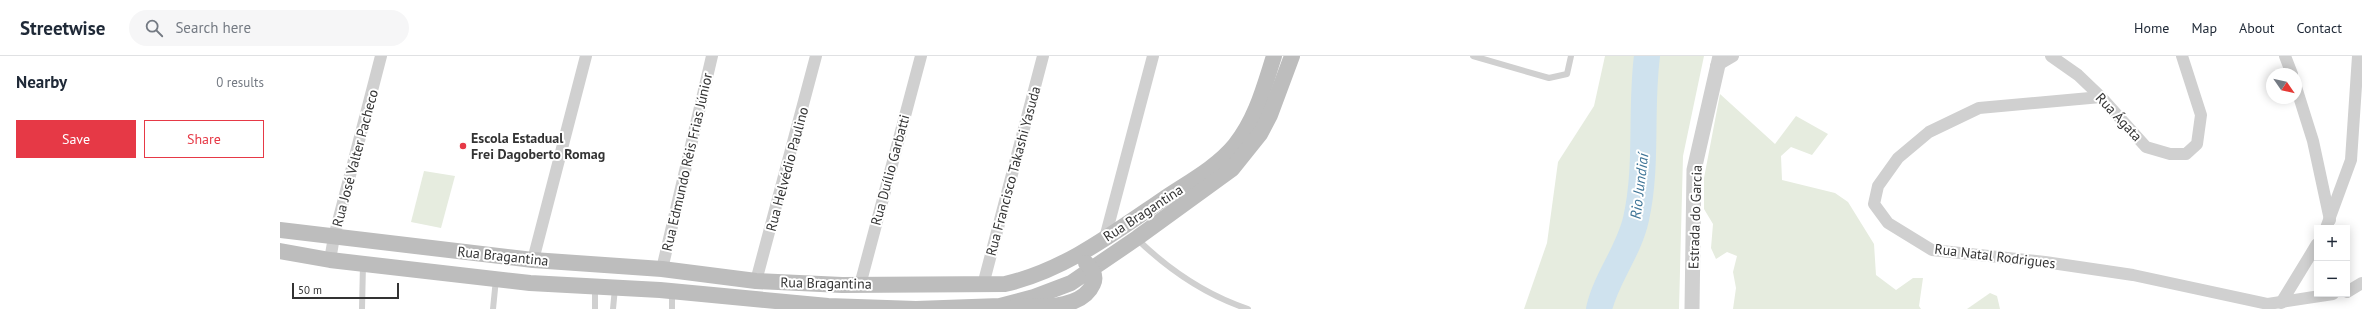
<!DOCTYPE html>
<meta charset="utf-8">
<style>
body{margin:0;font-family:"PT Sans",sans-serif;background:#f6f6f7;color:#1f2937}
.controls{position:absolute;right:12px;bottom:12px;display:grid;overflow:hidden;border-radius:0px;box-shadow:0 2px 10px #0003}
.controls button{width:36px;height:36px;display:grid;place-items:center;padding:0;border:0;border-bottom:1px solid #e0e1e3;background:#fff;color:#1f2937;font:20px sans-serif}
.compass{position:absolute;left:1986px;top:12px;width:36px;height:36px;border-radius:50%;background:#fff;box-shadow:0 2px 10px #0003;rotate:124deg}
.scale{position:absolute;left:12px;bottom:10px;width:107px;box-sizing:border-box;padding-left:4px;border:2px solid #333;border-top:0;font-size:11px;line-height:14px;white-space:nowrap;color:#333;-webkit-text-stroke:3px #fff;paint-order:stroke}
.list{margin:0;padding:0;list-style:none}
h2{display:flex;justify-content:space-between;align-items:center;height:52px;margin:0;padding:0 16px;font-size:17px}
h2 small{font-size:13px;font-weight:400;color:#747a83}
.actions{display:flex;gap:8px;padding:12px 16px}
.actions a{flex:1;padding:9px 0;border:1px solid #e63946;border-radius:0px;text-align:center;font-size:14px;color:#e63946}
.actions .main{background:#e63946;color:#fff}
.icon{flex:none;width:22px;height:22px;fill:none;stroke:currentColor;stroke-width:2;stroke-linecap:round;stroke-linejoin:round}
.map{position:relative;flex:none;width:2082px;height:253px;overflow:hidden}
header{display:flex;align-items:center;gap:24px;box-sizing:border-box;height:56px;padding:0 20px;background:#fff;border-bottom:1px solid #e0e1e3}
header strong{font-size:19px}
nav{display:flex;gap:22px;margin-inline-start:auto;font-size:14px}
.search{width:280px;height:36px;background:#f6f6f7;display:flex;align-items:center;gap:10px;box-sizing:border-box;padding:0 14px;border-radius:22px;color:#747a83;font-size:15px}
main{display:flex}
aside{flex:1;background:#fff}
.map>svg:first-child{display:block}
</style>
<header>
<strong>Streetwise</strong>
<div class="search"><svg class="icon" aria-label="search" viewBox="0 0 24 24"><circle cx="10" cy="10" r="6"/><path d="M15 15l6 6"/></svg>Search here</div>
<nav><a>Home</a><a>Map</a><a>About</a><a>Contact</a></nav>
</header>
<main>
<aside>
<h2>Nearby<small>0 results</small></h2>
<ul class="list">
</ul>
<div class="actions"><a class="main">Save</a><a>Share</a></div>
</aside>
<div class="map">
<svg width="2082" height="253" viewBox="0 0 2082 253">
<rect width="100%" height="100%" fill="#fff"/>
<!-- green -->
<g fill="#e6ecdf">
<polygon points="1325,0 1424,0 1403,100 1399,253 1244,253 1267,187 1278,106 1314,50"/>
<polygon points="1440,38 1495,88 1516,60 1548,78 1532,99 1511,91 1501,100 1502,124 1555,137 1568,146 1594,188 1596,219 1616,234 1633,222 1643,222 1639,250 1641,253 1453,253 1456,232 1453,216 1457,200 1447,196 1436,203 1431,192 1433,168 1424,153 1424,122"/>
<polygon points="144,115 175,120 161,172 131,166"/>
<polygon points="1710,237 1717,240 1720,253 1687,253"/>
</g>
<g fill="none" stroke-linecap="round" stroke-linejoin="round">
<!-- river -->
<path stroke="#cfe2ee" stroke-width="26" d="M1319 253C1326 222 1349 195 1356 163 1368 110 1360 54 1367 0"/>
<!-- service -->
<g stroke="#d0d0d0" stroke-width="6">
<polyline points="1193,0 1269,22 1287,18 1291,0"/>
<path d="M857 183C889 214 926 239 968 253"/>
<polyline points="392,237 392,253"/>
<polyline points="82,253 83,208"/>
<polyline points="213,253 216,223"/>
<polyline points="315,253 315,231"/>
<polyline points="333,253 335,232"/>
</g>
<!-- minor -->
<g stroke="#d0d0d0" stroke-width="12">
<polyline points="1771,0 1798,19 1821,41 1866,91 1890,98 1906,98 1917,88 1921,59 1902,0"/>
<polyline points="2005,0 2012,18"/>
<polyline points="1436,10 1453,0"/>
<polyline points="2016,31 2033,85 2050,164"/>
<polyline points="1821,41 1699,52 1649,76 1618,102 1598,130 1594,148 1608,167 1652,194 1765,206 1853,219 1988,248 2053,238"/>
<polyline points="2046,172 2071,104 2078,0"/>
<polyline points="825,182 873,0"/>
<polyline points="50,204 54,181 101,0"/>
<polyline points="253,204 306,0"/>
<polyline points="382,213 432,0"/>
<polyline points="476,225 536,0"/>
<polyline points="580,229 641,0"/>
<polyline points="703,229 763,0"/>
<polyline points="2067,236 2082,227"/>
<polyline points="2001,247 2037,188"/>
</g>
<!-- tertiary -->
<polyline stroke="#d0d0d0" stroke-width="15" points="1412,253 1414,114 1440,0"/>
<!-- secondary -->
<g stroke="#bdbdbd" stroke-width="16">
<path d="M0 174 253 204 382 213 476 225 562 229 725 228C784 215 835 176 885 142 909 126 937 111 955 89 976 63 984 31 994 0"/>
<polyline points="0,195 50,204 250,227 380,234 548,250 636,253 720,250 754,241 791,227 857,182 952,113 980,78 990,59 1012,0"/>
<path d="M736 250C762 252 802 253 813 228 817 220 812 213 806 207"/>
</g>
</g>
<!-- markers -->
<circle fill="#e63946" stroke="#fff" stroke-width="1.5" cx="183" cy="90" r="4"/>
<g text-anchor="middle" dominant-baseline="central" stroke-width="4" stroke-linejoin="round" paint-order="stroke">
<!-- street labels -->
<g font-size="14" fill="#333" stroke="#fff">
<text transform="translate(1839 61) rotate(47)">Rua Ágata</text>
<text transform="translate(75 102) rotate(-75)">Rua José Valter Pacheco</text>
<text transform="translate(407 106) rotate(-77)">Rua Edmundo Réis Frias Júnior</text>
<text transform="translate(507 113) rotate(-75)">Rua Helvédio Paulino</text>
<text transform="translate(610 114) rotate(-75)">Rua Duílio Garbatti</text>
<text transform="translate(733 115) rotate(-75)">Rua Francisco Takashi Yasuda</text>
<text transform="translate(863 157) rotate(-33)">Rua Bragantina</text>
<text transform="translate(1415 161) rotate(-88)">Estrada do Garcia</text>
<text transform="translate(223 200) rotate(6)">Rua Bragantina</text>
<text transform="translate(1715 200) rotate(7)">Rua Natal Rodrigues</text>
<text transform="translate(546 227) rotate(1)">Rua Bragantina</text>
</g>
<!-- poi labels -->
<g font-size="14" font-weight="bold" fill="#333" stroke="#fff" text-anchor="start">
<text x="191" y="82">Escola Estadual<tspan x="191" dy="16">Frei Dagoberto Romag</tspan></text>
</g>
<!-- water labels -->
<g font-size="15" font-style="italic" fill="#3f7597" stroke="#fff">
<text transform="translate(1359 130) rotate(-83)">Rio Jundiaí</text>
</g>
</g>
</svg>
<div class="controls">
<button>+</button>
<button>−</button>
</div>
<svg class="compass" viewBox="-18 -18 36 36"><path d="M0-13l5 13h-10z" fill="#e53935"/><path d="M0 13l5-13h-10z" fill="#747a83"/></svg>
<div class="scale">50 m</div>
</div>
</main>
